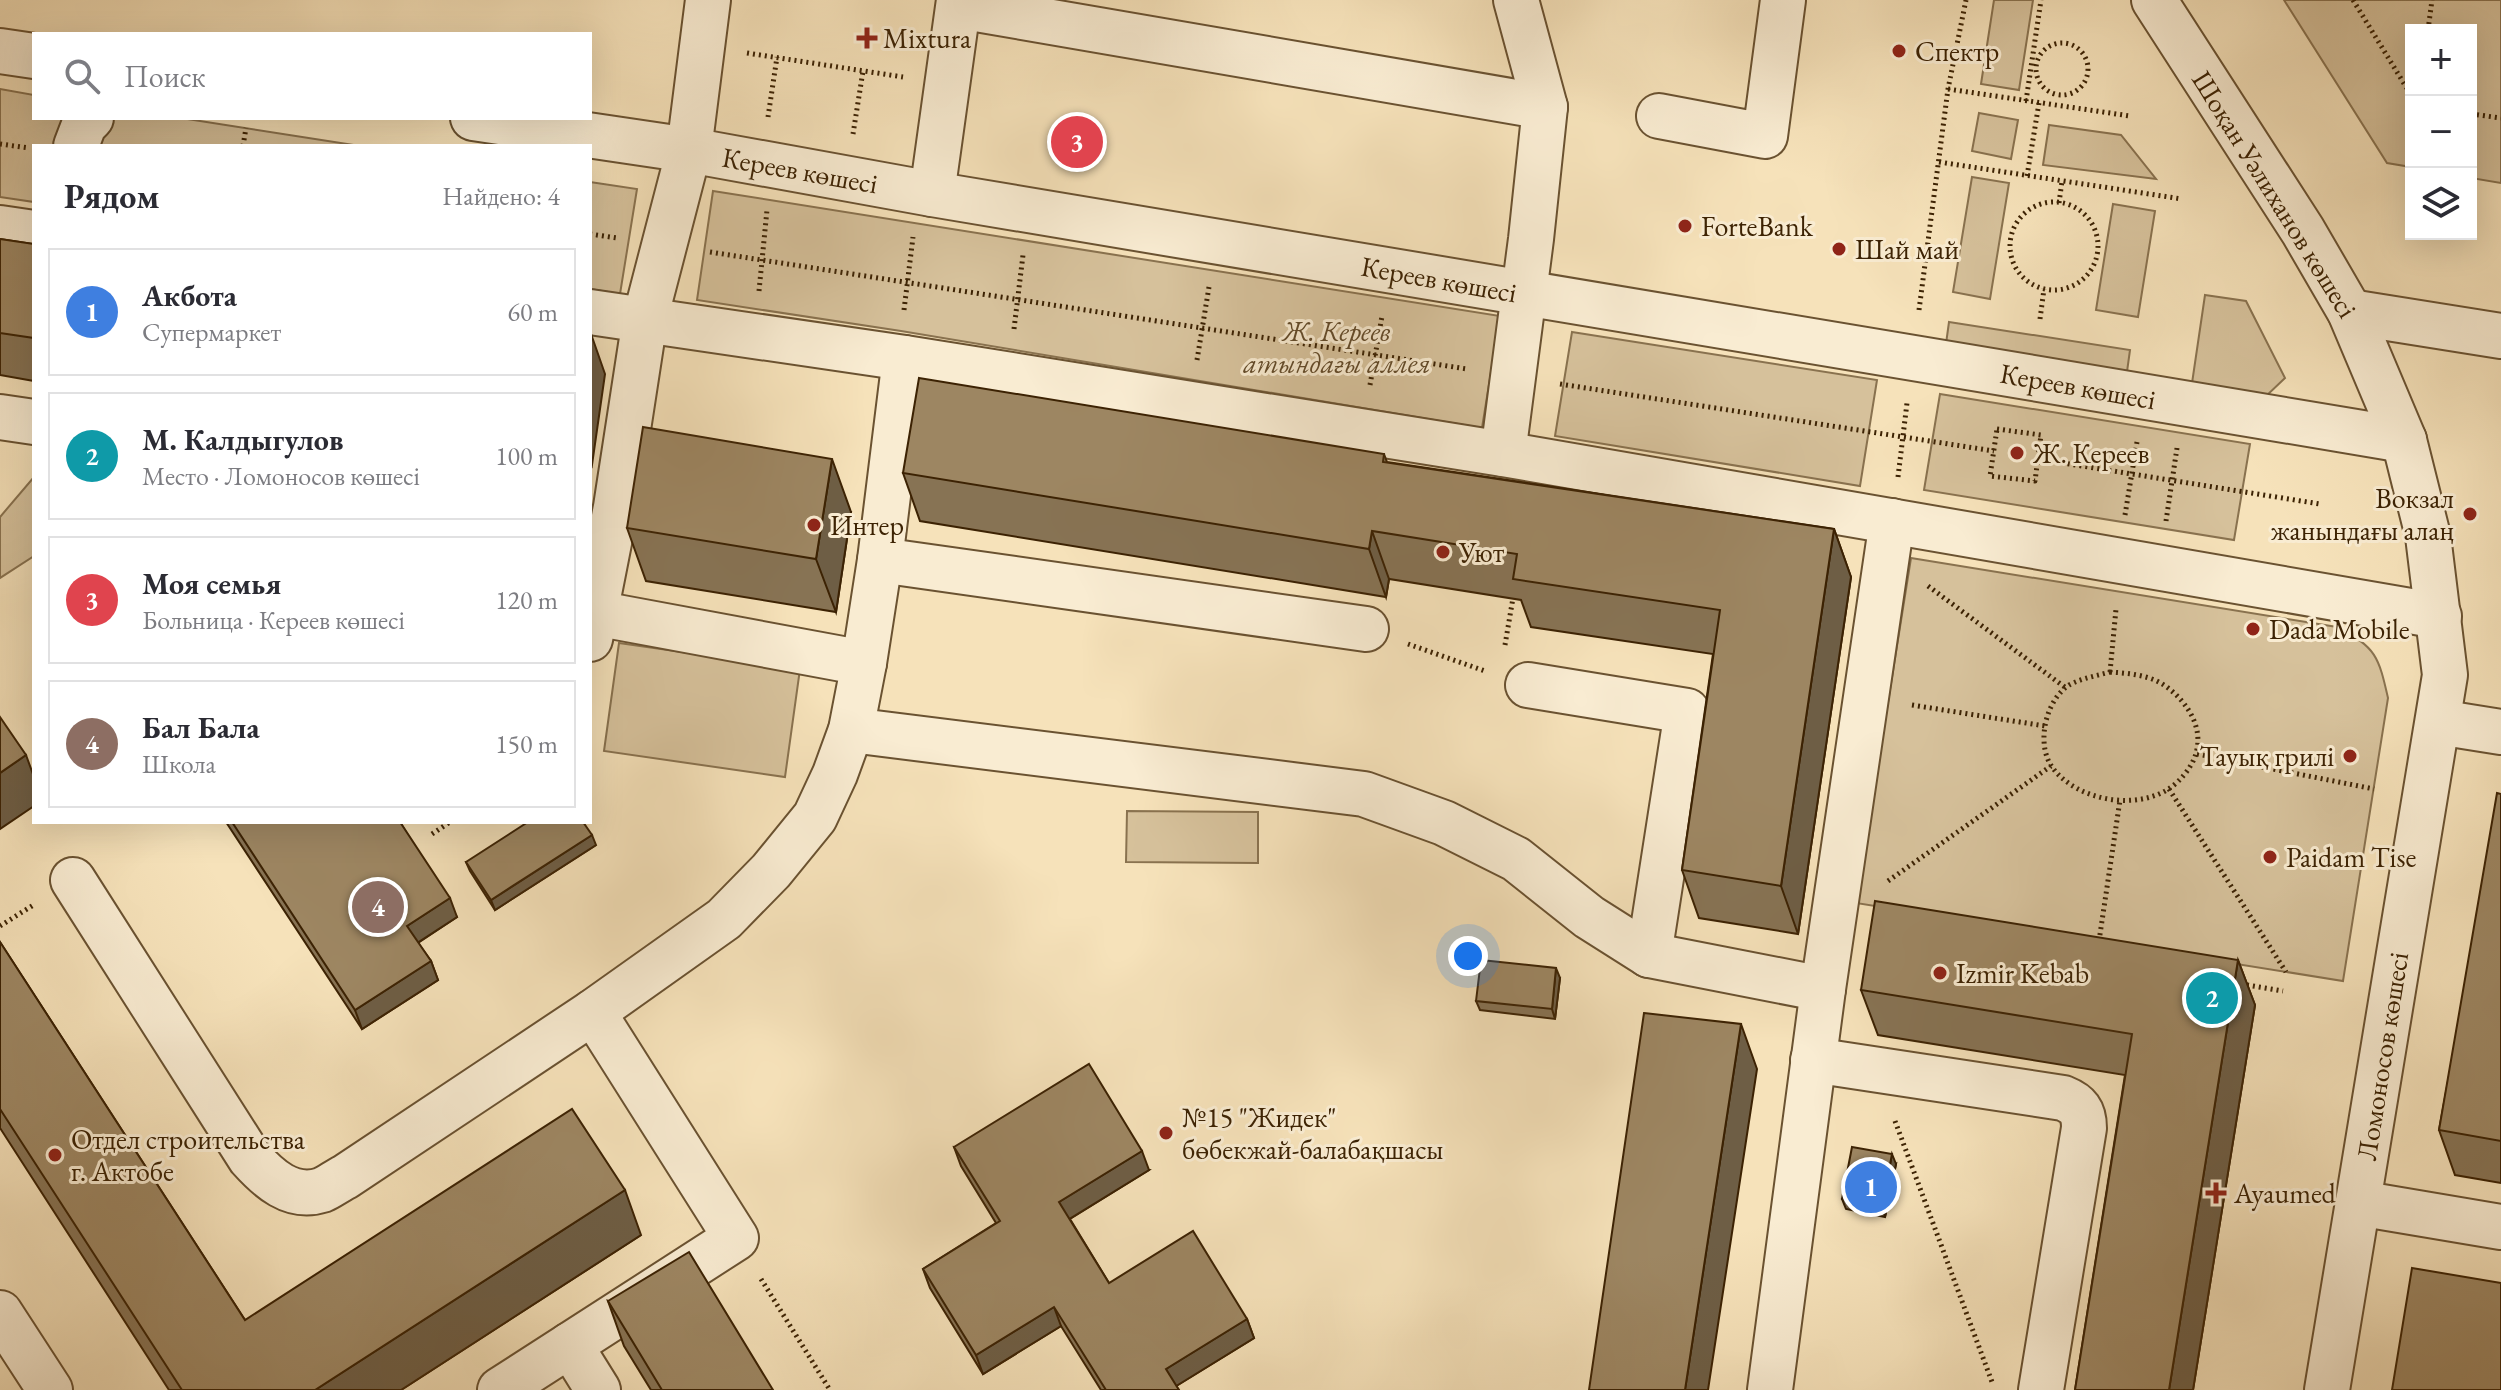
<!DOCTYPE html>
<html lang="ru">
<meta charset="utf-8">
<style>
body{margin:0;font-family:"EB Garamond",serif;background:#f2f2f3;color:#2b2b33}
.controls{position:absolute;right:24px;top:24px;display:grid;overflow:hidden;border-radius:0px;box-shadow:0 8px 32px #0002}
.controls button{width:72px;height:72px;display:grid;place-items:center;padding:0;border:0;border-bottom:2px solid #e1e1e2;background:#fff;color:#2b2b33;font:40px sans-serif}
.you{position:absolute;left:1468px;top:956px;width:28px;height:28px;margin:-20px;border:6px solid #fff;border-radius:50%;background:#1a73e8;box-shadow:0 0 0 12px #1a73e833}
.badge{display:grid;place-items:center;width:52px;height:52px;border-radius:50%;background:#7c3aed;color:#fff;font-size:26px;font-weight:700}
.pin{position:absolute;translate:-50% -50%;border:4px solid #fff;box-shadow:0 2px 8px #0006}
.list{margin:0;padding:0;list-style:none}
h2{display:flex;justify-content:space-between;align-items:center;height:104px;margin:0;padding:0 32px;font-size:34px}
h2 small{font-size:26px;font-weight:400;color:#7c7c81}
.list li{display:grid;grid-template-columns:52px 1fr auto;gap:24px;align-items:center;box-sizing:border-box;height:128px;margin:0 16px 16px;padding:0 16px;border:2px solid #e1e1e2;border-radius:0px}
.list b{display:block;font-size:30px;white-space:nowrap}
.list p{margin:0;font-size:26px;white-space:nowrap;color:#7c7c81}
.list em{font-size:26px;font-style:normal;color:#7c7c81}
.icon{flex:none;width:44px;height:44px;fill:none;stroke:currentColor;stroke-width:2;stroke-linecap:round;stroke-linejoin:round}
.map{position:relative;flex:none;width:2501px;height:1390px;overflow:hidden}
.search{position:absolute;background:#fff;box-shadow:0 8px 32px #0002;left:32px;top:32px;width:560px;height:88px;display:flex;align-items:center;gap:20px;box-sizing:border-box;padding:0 28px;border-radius:0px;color:#7c7c81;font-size:30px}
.panel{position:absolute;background:#fff;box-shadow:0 8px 32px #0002;left:32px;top:144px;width:560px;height:680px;border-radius:0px}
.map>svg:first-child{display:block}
</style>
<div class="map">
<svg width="2501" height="1390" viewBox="0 0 2501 1390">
<rect width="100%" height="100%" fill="#f6e2ba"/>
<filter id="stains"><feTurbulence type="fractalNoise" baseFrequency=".0025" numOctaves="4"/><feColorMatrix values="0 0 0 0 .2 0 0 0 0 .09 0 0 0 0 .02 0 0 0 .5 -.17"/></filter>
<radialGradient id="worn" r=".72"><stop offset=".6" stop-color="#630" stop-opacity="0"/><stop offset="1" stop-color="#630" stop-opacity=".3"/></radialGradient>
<!-- green -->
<g fill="#d6c19b" stroke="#89724f" stroke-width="2">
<polygon points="1994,0 2033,0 2019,90 1981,84"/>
<polygon points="2284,0 2501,0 2501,183 2471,178 2471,30 2411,30 2411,167 2387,163"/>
<polygon points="0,89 34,95 34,118 181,118 360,146 34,146 34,202 0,197"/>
<polygon points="1979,113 2018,120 2011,159 1972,151"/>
<polygon points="2049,125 2121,135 2156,179 2043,165"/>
<polygon points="1972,177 2009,183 1990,299 1953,292"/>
<polygon points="590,182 637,189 620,294 590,289"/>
<polygon points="713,191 1500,316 1482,428 901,331 697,300"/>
<polygon points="2113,204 2155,211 2138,317 2096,310"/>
<polygon points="2205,295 2246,301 2285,378 2263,399 2191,390"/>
<polygon points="1949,322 2130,350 2126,379 1945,351"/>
<polygon points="1572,332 1877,380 1860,486 1555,436"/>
<polygon points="1940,394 2250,444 2234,540 1924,490"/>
<polygon points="34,477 34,556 0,578 0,517"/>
<path d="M1911 558 2337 627C2376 646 2379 658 2388 698L2343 981 1856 903Z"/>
<polygon points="619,643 800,669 785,777 604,751"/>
<polygon points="1127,811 1258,812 1258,863 1126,862"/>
</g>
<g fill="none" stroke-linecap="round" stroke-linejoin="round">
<defs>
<g id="minor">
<polyline points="2154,0 2303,231 2350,312 2404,440 2428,536 2445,675 2327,1390"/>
<polyline points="959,6 1545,107"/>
<polyline points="0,51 34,56"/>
<polyline points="1659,116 1765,136 1783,0"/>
<polyline points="473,118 689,150 932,194 2404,440"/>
<polyline points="76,146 84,125 91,118"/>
<polyline points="932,194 959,0"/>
<polyline points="0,228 34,233"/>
<polyline points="590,312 905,358 1503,454 2439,616"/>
<polyline points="2350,312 2501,336"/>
<polyline points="0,417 34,422"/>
<polyline points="1503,454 1531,239 1545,107 1516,0"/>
<polyline points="880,560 1366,629"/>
<polyline points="595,613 864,663"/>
<polyline points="590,639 616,507 645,319 689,150 708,0"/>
<polyline points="1528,685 1687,711 1649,955"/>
<polyline points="2438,722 2501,732"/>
<polyline points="851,730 1364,794 1444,823 1516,859 1589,917 1649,955 1823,989"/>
<path d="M73 880 250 1158C268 1178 291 1200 322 1190 329 1187 337 1181 345 1177L593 1012 736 1238 500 1390"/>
<polyline points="593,1012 724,919 771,871 815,817 835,774 851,730 864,663 880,560 905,358"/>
<path d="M1813 1060 2063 1098C2078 1104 2084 1111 2084 1128L2041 1390"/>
<polyline points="2358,1203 2501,1227"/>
<polyline points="0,1313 50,1390"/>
<polyline points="570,1345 598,1390"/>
<polyline points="1770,1390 1823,989 1892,521"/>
</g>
</defs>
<!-- minor casing -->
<use href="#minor" stroke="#6a5231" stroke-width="48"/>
<!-- path -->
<g stroke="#3c2203" stroke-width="5" stroke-dasharray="2 4" stroke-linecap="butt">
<polyline points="2353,0 2411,95"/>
<polyline points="2428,30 2432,0"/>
<circle cx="2062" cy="69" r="26"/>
<polyline points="747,53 903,77"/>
<polyline points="1948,89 2130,116"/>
<polyline points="2026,101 2041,0"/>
<polyline points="2471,114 2501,118"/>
<polyline points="768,117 777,57"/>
<polyline points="853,134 863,71"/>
<polyline points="0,144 29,148"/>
<polyline points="243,146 246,128"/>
<polyline points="1939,162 2182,199"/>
<polyline points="2027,176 2039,103"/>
<circle cx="2054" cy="246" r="44"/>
<polyline points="2059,203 2062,181"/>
<polyline points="590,234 617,238"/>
<polyline points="710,252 1467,369"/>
<polyline points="759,291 767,210"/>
<polyline points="904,310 913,237"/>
<polyline points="1919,310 1948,89 1966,0"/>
<polyline points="2040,319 2044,289"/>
<polyline points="1014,329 1023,255"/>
<polyline points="1197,360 1209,287"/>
<polyline points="1560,384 1994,451"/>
<polyline points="1370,385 1382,316"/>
<polygon points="1997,429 2041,435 2035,481 1990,476"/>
<polyline points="2038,459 2320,504"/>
<polyline points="1898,477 1907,403"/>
<polyline points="2125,515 2137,442"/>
<polyline points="2166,521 2177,448"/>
<polyline points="1928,586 2066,688"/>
<polyline points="1408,644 1485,671"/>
<polyline points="1505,645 1514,592"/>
<path d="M2110 672C2124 673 2138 674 2152 679 2163 683 2173 691 2181 700 2206 729 2203 760 2174 785 2141 812 2077 802 2052 767 2036 744 2045 701 2069 685 2082 678 2096 676 2110 672Z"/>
<polyline points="2110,672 2116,609"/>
<polyline points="1912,705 2045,726"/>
<polyline points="2197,754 2374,789"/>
<polyline points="2169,789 2286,972"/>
<polyline points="432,834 450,822"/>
<polyline points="1888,881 2051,766"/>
<polyline points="0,926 35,904"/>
<polyline points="2099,941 2120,800"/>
<polyline points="2241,984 2283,991"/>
<polyline points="1895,1121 1992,1382"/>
<polyline points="761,1279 830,1390"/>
</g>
<!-- minor -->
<use href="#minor" stroke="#f9ecd2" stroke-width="44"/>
</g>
<!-- wall -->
<g fill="#877354" stroke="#3c2203" stroke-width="2">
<polygon points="0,239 34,244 34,381 0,375"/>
<polygon points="1384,454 1387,462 1834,529 1851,577 1798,934 1699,918 1682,870 1713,654 1531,627 1521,600 1389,579 1386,597 920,521 903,473"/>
<polygon points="851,512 836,612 646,581 627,528"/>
<polygon points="2501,794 2501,1183 2455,1175 2439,1130"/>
<polygon points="226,822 400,822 457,917 418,943 431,961 438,980 362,1029"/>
<polygon points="596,845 495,910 470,871 466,862"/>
<polygon points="0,942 245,1320 641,1235 401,1390 169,1390 0,1128"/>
<polygon points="2238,960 2255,1005 2193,1390 2075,1390 2125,1075 1878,1035 1861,990"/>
<polygon points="1560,978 1555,1019 1480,1010 1476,1001"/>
<polygon points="954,1147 1149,1170 1070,1219 1109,1283 1247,1319 1254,1338 1176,1386 1179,1390 1101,1390 1061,1326 983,1374 930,1288 923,1269 996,1223 961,1166"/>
<polygon points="1896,1164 1885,1217 1846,1209 1842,1199"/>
<polygon points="608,1301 773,1390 651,1390 624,1346"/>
</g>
<!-- shaded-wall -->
<g fill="#6e5e45" stroke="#3c2203" stroke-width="2">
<polygon points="590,331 605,374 592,465 590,460"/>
<polygon points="832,459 851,512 836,612 816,559"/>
<polygon points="1834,529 1851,577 1798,934 1781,886"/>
<polygon points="1372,531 1389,579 1386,597 1369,549"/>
<polygon points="26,755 34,777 34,806 0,829 0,773"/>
<polygon points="592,835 596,845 495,910 491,900"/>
<polygon points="450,898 457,917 414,945 407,926"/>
<polygon points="2238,960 2255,1005 2193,1390 2169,1390"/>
<polygon points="431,961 438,980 362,1029 355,1010"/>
<polygon points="1556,968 1560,978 1555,1019 1552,1009"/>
<polygon points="1741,1024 1757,1069 1708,1390 1685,1390"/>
<polygon points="1142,1151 1149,1170 1066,1221 1059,1202"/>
<polygon points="1892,1154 1896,1164 1885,1217 1882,1207"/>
<polygon points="625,1190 641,1235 401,1390 315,1390"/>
<polygon points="1054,1307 1061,1326 983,1374 976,1355"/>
<polygon points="1247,1319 1254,1338 1173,1388 1166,1369"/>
</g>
<!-- building -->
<g fill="#9d8662" stroke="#3c2203" stroke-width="2">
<polygon points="0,239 34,244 34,338 0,333"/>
<polygon points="919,378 1384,454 1383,462 1834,529 1781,886 1682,870 1720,610 1513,579 1517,554 1372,531 1369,549 903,473"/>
<polygon points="643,427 832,459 816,559 627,528"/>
<polygon points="0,717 26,755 0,773"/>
<polygon points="2497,793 2501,794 2501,1141 2439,1130"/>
<polygon points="232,822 400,822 450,898 407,926 431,961 355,1010"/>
<polygon points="528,822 583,822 592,835 491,900 466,862"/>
<polygon points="1875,901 2238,960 2169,1390 2075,1390 2132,1034 1861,990"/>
<polygon points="0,942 245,1320 572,1109 625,1190 315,1390 182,1390 0,1109"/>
<polygon points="1481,960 1556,968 1552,1009 1476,1001"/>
<polygon points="1644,1013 1741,1024 1685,1390 1589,1390"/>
<polygon points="1089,1064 1142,1151 1059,1202 1109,1283 1193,1231 1247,1319 1166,1369 1179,1390 1106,1390 1054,1307 976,1355 923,1269 1000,1221 954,1147"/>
<polygon points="1852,1147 1892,1154 1882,1207 1842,1199"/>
<polygon points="689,1252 773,1390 662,1390 608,1301"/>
<polygon points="2412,1268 2501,1283 2501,1390 2392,1390"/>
</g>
<!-- markers -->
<g fill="#8f2418" stroke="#f9ecd2" stroke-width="3">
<path d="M863 26h8v8h8v8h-8v8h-8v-8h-8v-8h8z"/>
<circle cx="1899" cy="51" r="8"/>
<circle cx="1685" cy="226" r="8"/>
<circle cx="1839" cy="249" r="8"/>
<circle cx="2017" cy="453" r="8"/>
<circle cx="2470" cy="514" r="8"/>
<circle cx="814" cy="525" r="8"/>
<circle cx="1443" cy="552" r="8"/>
<circle cx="2253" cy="629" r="8"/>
<circle cx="2350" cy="756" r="8"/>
<circle cx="2270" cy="857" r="8"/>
<circle cx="1940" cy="973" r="8"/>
<circle cx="1166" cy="1133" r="8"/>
<circle cx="55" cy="1155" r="8"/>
<path d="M2212 1181h8v8h8v8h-8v8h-8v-8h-8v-8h8z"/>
</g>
<g text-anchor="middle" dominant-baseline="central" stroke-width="6" stroke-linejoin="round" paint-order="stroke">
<!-- poi labels -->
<g font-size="28" fill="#3c2203" stroke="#f9ecd2" text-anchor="start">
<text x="883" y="38">Mixtura</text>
<text x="1915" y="51">Спектр</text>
<text x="1701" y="226">ForteBank</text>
<text x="1855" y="249">Шай май</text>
<text x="2033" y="453">Ж. Кереев</text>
<text x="2454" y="498" text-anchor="end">Вокзал<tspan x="2454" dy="32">жанындағы алаң</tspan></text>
<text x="830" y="525">Интер</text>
<text x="1459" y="552">Уют</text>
<text x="2269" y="629">Dada Mobile</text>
<text x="2334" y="756" text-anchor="end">Тауық грилі</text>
<text x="2286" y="857">Paidam Tise</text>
<text x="1956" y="973">Izmir Kebab</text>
<text x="1182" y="1117">№15 "Жидек"<tspan x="1182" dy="32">бөбекжай-балабақшасы</tspan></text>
<text x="71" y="1139">Отдел строительства<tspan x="71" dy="32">г. Актобе</tspan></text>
<text x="2234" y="1193">Ayaumed</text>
</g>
<!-- street labels -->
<g font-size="28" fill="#3c2203" stroke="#f9ecd2">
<text transform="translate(800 170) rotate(10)">Кереев көшесі</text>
<text transform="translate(2275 194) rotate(58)">Шоқан Уәлиханов көшесі</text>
<text transform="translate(1439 279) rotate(10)">Кереев көшесі</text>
<text transform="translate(2078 386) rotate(10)">Кереев көшесі</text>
<text transform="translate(2382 1056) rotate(-81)">Ломоносов көшесі</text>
</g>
<!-- park labels -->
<g font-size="28" font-style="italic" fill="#624a29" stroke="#f9ecd2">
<text x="1337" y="331">Ж. Кереев<tspan x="1337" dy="32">атындағы аллея</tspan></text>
</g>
</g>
<rect width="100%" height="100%" filter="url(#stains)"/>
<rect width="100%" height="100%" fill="url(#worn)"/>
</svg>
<div class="controls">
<button>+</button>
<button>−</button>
<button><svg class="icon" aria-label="layers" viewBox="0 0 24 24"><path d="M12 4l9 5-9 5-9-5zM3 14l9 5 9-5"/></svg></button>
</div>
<div class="you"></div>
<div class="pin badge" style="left:1871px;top:1187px;background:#3f7fe0">1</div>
<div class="pin badge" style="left:2212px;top:998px;background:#0f9aa8">2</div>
<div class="pin badge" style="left:1077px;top:142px;background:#e0444e">3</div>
<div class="pin badge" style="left:378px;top:907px;background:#8d6e63">4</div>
<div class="search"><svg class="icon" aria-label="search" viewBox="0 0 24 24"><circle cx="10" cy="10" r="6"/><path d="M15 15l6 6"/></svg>Поиск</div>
<section class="panel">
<h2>Рядом<small>Найдено: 4</small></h2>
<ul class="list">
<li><span class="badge" style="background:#3f7fe0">1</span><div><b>Акбота</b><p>Супермаркет</p></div><em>60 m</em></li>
<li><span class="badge" style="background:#0f9aa8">2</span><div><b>М. Калдыгулов</b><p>Место · Ломоносов көшесі</p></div><em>100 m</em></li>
<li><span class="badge" style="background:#e0444e">3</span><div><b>Моя семья</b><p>Больница · Кереев көшесі</p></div><em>120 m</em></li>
<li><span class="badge" style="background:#8d6e63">4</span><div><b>Бал Бала</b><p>Школа</p></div><em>150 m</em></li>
</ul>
</section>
</div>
